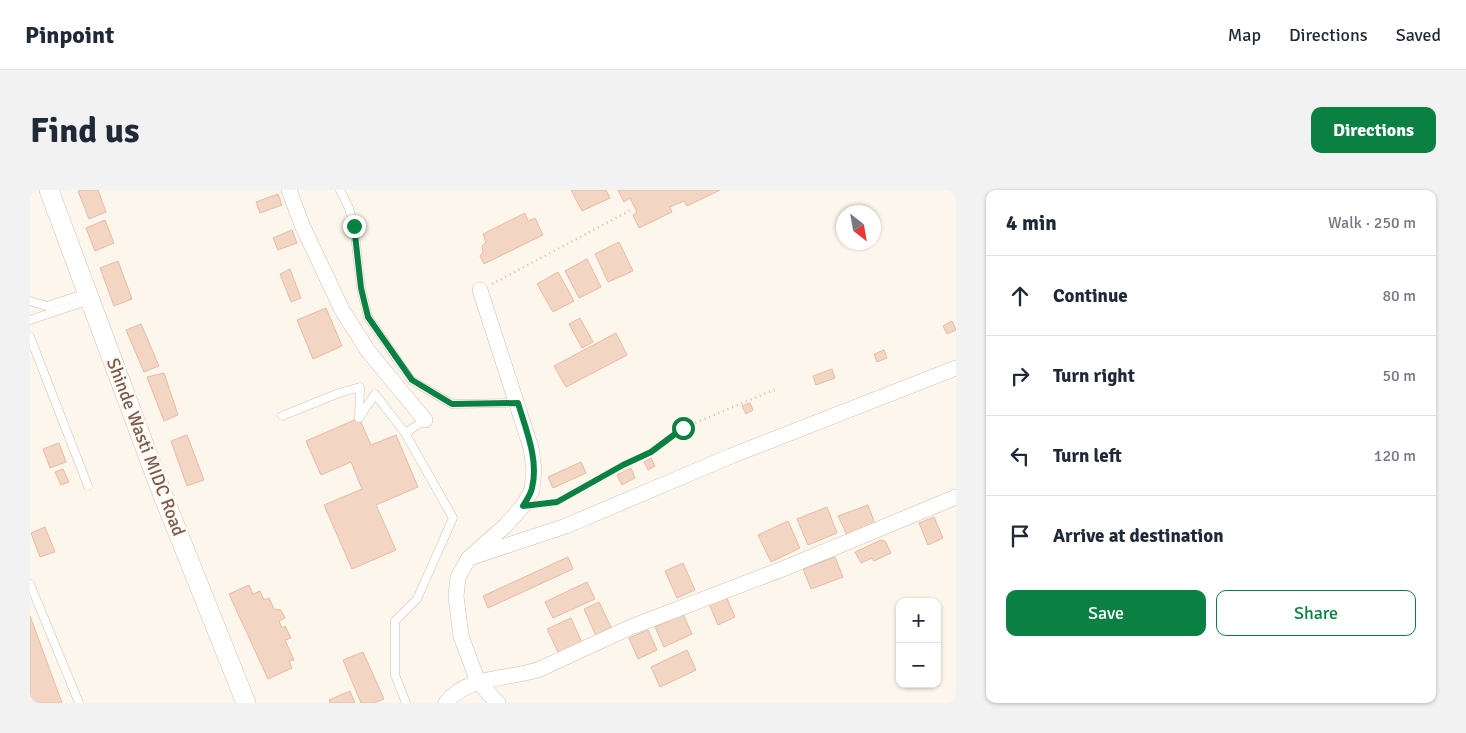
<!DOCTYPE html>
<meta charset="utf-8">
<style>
body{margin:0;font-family:Signika,sans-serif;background:#f2f2f3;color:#1f2937}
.controls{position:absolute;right:15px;bottom:15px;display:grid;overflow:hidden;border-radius:10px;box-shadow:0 1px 4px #0004}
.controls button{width:45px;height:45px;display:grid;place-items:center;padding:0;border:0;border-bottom:1px solid #e0e1e3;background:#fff;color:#1f2937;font:25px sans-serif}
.compass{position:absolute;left:806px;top:15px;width:45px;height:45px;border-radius:50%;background:#fff;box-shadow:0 1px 4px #0004;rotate:149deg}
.stop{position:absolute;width:15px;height:15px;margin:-11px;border:4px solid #0b8043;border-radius:50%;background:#fff}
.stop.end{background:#0b8043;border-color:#fff;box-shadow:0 1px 5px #0008}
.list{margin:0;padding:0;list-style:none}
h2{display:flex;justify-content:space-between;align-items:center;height:65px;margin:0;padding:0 20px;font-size:21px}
h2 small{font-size:16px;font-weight:400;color:#747a83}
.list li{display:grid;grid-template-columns:32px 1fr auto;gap:15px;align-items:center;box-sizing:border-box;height:80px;padding:0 20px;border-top:1px solid #e0e1e3}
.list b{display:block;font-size:19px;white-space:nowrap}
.list em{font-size:16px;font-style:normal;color:#747a83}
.actions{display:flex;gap:10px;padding:15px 20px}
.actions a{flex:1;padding:11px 0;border:1px solid #0b8043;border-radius:10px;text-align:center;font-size:18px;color:#0b8043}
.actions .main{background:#0b8043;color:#fff}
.icon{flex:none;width:28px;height:28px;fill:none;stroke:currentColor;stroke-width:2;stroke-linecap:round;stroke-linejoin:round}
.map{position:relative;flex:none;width:926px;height:513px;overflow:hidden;border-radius:10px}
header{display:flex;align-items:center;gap:30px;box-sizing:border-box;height:70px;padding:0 25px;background:#fff;border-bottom:1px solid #e0e1e3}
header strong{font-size:24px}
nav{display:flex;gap:28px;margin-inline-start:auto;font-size:18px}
.intro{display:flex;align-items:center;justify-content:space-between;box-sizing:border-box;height:120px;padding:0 30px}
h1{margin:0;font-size:35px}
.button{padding:12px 22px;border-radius:10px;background:#0b8043;color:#fff;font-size:18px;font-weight:700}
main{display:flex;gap:30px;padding:0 30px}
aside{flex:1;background:#fff;border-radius:10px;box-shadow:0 1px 4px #0004}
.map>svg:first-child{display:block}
</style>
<header>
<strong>Pinpoint</strong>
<nav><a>Map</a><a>Directions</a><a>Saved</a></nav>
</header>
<div class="intro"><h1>Find us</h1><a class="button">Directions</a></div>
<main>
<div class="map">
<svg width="926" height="513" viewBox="0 0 926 513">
<rect width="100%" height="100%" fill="#fdf6ec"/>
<!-- building -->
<g fill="#f3d5c3" stroke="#e6bba3">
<polygon points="52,0 68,0 76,22 59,29 48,1"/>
<polygon points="541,0 576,0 580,8 552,21"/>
<polygon points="588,0 690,0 657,16 654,11 640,17 642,22 609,38 603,25 607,22 600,8 594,12"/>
<polygon points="248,4 252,15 230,23 226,12"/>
<polygon points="495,23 498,31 505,28 513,45 454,74 450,66 453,62 452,56 456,52 453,44"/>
<polygon points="75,30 84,53 65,61 56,38"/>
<polygon points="262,40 267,53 248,60 243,48"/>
<polygon points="589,52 603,81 578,92 565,64"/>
<polygon points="557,69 571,97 549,108 535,81"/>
<polygon points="88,71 102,109 84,116 70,78"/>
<polygon points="260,79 271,108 261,112 250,84"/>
<polygon points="528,82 544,111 523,122 507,94"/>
<polygon points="296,118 312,156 283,169 267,130"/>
<polygon points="550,128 563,152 552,158 539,134"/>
<polygon points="922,131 926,140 917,144 913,136"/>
<polygon points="111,134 129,176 114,182 96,140"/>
<polygon points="586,143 597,165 536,197 524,176"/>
<polygon points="854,160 857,168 847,172 844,164"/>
<polygon points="802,179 805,188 786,195 783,186"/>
<polygon points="134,183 148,225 134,231 117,187"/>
<polygon points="720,213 723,220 716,224 712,216"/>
<polygon points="329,228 341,255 366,245 388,297 346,315 366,360 322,379 294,315 332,299 321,272 291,285 276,251"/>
<polygon points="157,245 174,290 157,296 141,251"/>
<polygon points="29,253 36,272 20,278 13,259"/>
<polygon points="621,268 625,276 618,280 614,272"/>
<polygon points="551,272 556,283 523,298 518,287"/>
<polygon points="601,278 605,288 592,295 587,285"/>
<polygon points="33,279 39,292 31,295 25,282"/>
<polygon points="838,315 845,334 817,345 808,326"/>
<polygon points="797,317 807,343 778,355 767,329"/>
<polygon points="904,327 913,348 898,355 889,333"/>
<polygon points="758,331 770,358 741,372 728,345"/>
<polygon points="15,337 25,362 10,367 1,343"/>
<polygon points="851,350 855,351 861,363 844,371 842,368 831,373 825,362"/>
<polygon points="538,367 543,379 458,418 453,406"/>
<polygon points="805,367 813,387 781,399 773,379"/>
<polygon points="653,373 665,400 647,408 635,381"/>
<polygon points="557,392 565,409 523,428 515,412"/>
<polygon points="219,395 223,404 230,401 234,410 239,408 244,419 251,420 255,428 249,431 252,438 255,436 261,448 255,450 264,470 259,471 262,478 238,489 199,404"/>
<polygon points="696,406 705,427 688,435 679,414"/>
<polygon points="569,412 582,439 566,446 554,419"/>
<polygon points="653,424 662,444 634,457 625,437"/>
<polygon points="0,426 32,513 0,513"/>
<polygon points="541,428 553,455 530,466 517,439"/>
<polygon points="618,440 627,460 608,469 599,448"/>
<polygon points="657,460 666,480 630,497 621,477"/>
<polygon points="333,462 354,509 344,513 331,513 313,470"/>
<polygon points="320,501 325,513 300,513 299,510"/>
</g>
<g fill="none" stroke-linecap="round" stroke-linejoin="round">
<defs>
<g id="service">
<polyline points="310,0 319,18 324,35 331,98 338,127 381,190 422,214 488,213"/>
<polyline points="0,111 17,116 57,103"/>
<polyline points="0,130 60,110"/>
<polyline points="0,147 58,296"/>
<polyline points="252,226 309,203 330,197 329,228 345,204 375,243"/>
<polyline points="0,394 49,513"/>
<polyline points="376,513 365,485 365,431 387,409 423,328 375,243 395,230"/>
</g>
<g id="minor">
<polyline points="259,0 272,35 312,120 338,161 395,230"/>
<polyline points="450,100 501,258 504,280 502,300 493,316 475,336 439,368 428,387 426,406 431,446 448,492 468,513"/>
<polyline points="439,368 536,336 701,266 926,178"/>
<path d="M416 513C437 485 479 490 510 479L601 437 755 378 926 307"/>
</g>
<polyline id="tertiary" points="19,0 132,303 216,513"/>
</defs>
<!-- service casing -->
<use href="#service" stroke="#d1beb0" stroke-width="9"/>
<!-- minor casing -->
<use href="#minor" stroke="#d1beb0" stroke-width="16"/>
<!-- tertiary casing -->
<use href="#tertiary" stroke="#d1beb0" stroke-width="20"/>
<!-- path -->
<g stroke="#d9b8a5" stroke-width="2.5" stroke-dasharray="1 4" stroke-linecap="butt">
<polyline points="462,94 601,20"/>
<polyline points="512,314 527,312 593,275 621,262 653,238 746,199"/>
</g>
<!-- service -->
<use href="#service" stroke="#fff" stroke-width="8"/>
<!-- minor -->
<use href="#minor" stroke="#fff" stroke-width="15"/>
<!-- tertiary -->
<use href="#tertiary" stroke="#fff" stroke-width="19"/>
</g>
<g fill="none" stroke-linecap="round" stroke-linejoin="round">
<!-- route -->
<path stroke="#0b8043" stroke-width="6" d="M324 36 331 98 338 127 382 190 422 214 488 213C496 240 509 270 502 298 501 304 496 311 493 316L527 312 593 275 621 262 653 238"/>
</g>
<g text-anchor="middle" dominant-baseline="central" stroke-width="5" stroke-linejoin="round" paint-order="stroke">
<!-- street labels -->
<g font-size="18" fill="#7a5c4d" stroke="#fffaf3">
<text transform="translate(116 257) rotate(69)">Shinde Wasti MIDC Road</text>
</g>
</g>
</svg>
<div class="controls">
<button>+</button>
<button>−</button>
</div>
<svg class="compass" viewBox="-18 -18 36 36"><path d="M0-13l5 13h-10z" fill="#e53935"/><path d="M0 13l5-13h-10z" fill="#747a83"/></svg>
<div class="stop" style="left:653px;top:238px"></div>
<div class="stop end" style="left:324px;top:36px"></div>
</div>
<aside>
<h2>4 min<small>Walk · 250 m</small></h2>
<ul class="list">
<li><svg class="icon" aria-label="ahead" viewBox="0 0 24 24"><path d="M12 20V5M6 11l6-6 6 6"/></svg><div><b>Continue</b></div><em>80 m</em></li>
<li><svg class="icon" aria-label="right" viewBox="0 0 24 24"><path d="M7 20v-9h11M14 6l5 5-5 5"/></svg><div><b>Turn right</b></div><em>50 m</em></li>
<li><svg class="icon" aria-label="left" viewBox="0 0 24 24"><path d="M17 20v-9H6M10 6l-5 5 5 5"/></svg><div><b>Turn left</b></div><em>120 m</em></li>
<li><svg class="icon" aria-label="arrive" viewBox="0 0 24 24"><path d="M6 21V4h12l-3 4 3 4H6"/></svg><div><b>Arrive at destination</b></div></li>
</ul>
<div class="actions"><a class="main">Save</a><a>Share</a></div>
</aside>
</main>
